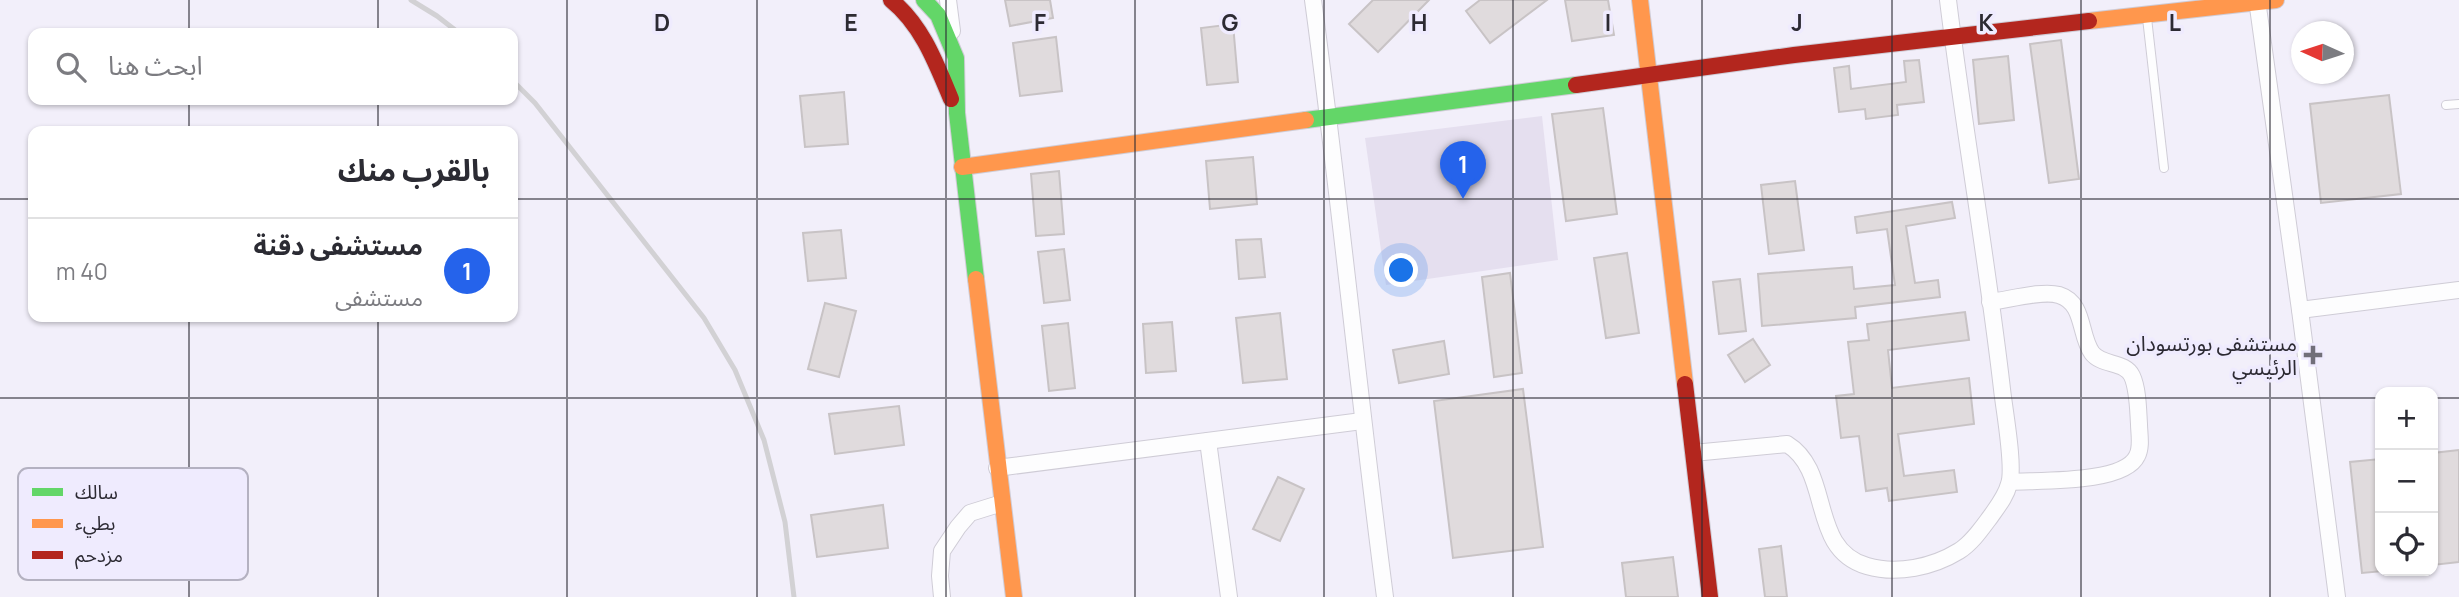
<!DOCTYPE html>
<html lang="ar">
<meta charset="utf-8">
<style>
body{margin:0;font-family:Manrope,"Noto Sans Arabic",sans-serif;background:#f7f7f7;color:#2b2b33;direction:rtl}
.controls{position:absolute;right:21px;bottom:21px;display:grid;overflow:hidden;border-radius:14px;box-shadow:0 2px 5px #0004}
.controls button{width:63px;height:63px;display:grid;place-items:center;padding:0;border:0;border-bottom:2px solid #e1e1e2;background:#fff;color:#2b2b33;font:35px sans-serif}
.compass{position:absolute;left:2291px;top:21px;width:63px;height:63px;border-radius:50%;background:#fff;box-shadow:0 2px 5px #0004;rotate:273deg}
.you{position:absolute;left:1402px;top:271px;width:24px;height:24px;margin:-18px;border:5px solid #fff;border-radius:50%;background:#1a73e8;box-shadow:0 0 0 10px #1a73e833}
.badge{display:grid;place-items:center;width:46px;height:46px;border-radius:50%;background:#2563eb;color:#fff;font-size:23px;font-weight:700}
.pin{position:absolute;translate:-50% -58px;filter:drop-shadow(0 2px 4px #0008)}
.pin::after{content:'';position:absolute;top:37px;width:24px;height:21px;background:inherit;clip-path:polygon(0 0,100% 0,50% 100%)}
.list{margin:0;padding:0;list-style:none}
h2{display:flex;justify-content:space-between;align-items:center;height:91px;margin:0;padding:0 28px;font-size:30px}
h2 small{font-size:23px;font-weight:400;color:#7c7c81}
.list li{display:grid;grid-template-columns:46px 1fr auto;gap:21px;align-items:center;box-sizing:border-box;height:105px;padding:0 28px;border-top:2px solid #e1e1e2}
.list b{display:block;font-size:26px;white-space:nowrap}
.list p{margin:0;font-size:23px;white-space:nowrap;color:#7c7c81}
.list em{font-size:23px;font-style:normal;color:#7c7c81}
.icon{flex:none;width:38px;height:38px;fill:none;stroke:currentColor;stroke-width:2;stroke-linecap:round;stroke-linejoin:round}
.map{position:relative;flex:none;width:2459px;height:597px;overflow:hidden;direction:ltr}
.search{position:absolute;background:#fff;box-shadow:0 2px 5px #0004;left:28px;top:28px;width:490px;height:77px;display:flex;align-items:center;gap:18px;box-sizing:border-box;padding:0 24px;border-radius:14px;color:#7c7c81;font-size:26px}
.panel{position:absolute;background:#fff;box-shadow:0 2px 5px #0004;left:28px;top:126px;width:490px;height:196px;border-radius:14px;direction:rtl}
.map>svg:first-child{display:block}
</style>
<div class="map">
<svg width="2459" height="597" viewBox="0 0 2459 597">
<rect width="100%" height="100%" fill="#f2effa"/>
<!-- medical -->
<polygon fill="#e5dfef" points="1542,116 1558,260 1386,285 1365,138"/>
<!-- building -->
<g fill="#e0dbdd" stroke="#c8c3c5" stroke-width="2">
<polygon points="1005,0 1050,0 1053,18 1010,26"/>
<polygon points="1373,0 1429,0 1378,52 1349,24"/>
<polygon points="1480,0 1547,0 1490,43 1466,11"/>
<polygon points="1565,0 1608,0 1614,35 1572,41"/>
<polygon points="1233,24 1238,82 1207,85 1201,28"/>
<polygon points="1056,37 1062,91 1020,96 1013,43"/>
<polygon points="2061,40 2079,179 2049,183 2030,44"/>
<polygon points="2008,56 2014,120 1979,124 1973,60"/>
<polygon points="1919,60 1924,102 1897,105 1898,115 1866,119 1865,109 1839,112 1834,68 1849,66 1851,89 1906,82 1904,61"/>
<polygon points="844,92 848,144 805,147 800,96"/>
<polygon points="2389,95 2401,194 2321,203 2310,104"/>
<polygon points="1603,108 1617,214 1566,221 1552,114"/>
<polygon points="1253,157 1257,204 1210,209 1206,161"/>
<polygon points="1059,171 1064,234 1036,236 1031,174"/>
<polygon points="1795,181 1804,250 1769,254 1761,185"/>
<polygon points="1952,202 1955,218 1906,226 1915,283 1938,280 1940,297 1855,307 1856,318 1762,326 1758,274 1852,267 1854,289 1895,285 1887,229 1857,233 1855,217"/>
<polygon points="841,230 846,278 808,281 803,233"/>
<polygon points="1261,239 1265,277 1239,279 1236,240"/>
<polygon points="1064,249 1070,300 1044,303 1038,252"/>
<polygon points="1627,253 1639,333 1606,338 1594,258"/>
<polygon points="1510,273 1522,373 1494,377 1482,277"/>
<polygon points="1740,279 1746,331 1719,334 1713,282"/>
<polygon points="825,303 856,311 839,377 808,369"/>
<polygon points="1965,312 1969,340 1888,350 1892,388 1969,378 1974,424 1898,434 1904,476 1954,470 1957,492 1889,501 1887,488 1866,491 1859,436 1841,438 1836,396 1854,394 1848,342 1869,340 1867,324"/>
<polygon points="1280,313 1287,379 1243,383 1236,318"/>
<polygon points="1172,322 1176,371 1146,373 1143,324"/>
<polygon points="1068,323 1075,388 1049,391 1042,326"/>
<polygon points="1753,339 1770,365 1745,382 1728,355"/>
<polygon points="1444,341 1449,374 1399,383 1393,350"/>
<polygon points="1523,389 1543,547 1453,558 1434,401"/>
<polygon points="899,406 904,445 835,454 829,414"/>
<polygon points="2459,450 2459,562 2433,565 2433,453"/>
<polygon points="2380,459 2380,571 2383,571 2362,573 2350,462"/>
<polygon points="1278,477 1304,489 1280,541 1253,529"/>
<polygon points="883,505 888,548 817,557 811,515"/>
<polygon points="1781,546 1787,597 1765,597 1759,549"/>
<polygon points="1673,557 1678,597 1626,597 1622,563"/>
</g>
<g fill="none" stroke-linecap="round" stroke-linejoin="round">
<defs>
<g id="lane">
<polyline points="2147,18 2164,168"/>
<polyline points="2446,105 2459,104"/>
</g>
<g id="street">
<polyline points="948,0 952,31"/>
<path d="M1313 0C1340 199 1359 398 1385 597"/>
<polyline points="2257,0 2300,310 2337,597"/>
<path d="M1990 302C2008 300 2042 290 2059 295 2085 303 2079 335 2092 353 2102 366 2125 361 2132 376 2138 389 2138 409 2139 424 2139 433 2142 447 2137 456 2124 484 2038 480 2010 482"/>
<polyline points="2300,310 2459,290"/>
<polyline points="1208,441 1229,597"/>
<path d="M1693 453 1787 444C1833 472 1808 549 1867 566 1897 575 1933 567 1959 551 1972 543 1982 528 1991 516 1998 506 2006 496 2009 484 2015 467 2004 409 2002 389 1987 259 1964 130 1948 0"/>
<polyline points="997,468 1362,421"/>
<polyline points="942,597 940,576 942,551 958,527 970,513 1002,503"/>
</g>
<g id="fast">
<polyline points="924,0 938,15 956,58 957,113 976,279"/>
<polyline points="1306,120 1576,85"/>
</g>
<g id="slow">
<polyline points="1640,0 1685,384"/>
<polyline points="2089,21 2276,0"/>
<polyline points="962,167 1306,120"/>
<polyline points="976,279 1014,597"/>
</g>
<g id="jam">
<path d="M891 0C922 25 936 63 951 99"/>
<polyline points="1576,85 1794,55 2089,21"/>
<polyline points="1685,384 1710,597"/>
</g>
</defs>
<!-- lane casing -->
<use href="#lane" stroke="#cfccd6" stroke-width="10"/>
<!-- street casing -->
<use href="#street" stroke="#cfccd6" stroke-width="18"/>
<!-- fast casing -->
<use href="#fast" stroke="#cfccd6" stroke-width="18"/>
<!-- slow casing -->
<use href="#slow" stroke="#cfccd6" stroke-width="18"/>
<!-- jam casing -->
<use href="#jam" stroke="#cfccd6" stroke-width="18"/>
<!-- lane -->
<use href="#lane" stroke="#fdfdfe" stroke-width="8"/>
<!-- street -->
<use href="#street" stroke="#fdfdfe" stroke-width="16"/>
<!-- fast -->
<use href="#fast" stroke="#63d668" stroke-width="16"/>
<!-- slow -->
<use href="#slow" stroke="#ff974d" stroke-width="16"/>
<!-- jam -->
<use href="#jam" stroke="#b3261e" stroke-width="16"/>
<!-- rail -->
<g stroke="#d2d1d4" stroke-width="5">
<polyline points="411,0 437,16 459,33"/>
<polyline points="513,81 535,103 704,318 735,370 764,440 785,522 794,597"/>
</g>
</g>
<!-- grid -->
<path fill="none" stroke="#2c2a33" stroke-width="2" stroke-opacity="0.55" d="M189 0V33M378 0V33M567 0V597M757 0V597M946 0V597M1135 0V597M1324 0V597M1513 0V597M1702 0V597M1892 0V597M2081 0V597M2270 0V597M189 100V131M378 100V131M0 199H33M513 199H2459M189 317V597M378 317V597M0 398H2380M2433 398H2459"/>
<!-- markers -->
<path fill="#716f79" stroke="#efebfe" stroke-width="2.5" d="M2309.5 344.5h7v7h7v7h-7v7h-7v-7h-7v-7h7z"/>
<g text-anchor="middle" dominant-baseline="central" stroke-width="7" stroke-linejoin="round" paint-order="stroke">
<!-- poi labels -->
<g font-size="21" fill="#2c2a33" stroke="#efebfe" text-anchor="end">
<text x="2297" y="343">مستشفى بورتسودان<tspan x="2297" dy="24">الرئيسي</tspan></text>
</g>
</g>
<!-- legend -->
<rect x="18" y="468" width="230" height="112" rx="10" fill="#efebfe" stroke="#b4b1c1" stroke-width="2"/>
<rect x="32" y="488" width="31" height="8" fill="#63d668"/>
<rect x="32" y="519" width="31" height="9" fill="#ff974d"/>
<rect x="32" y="551" width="31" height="8" fill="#b3261e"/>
<g font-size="19" fill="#2c2a33">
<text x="75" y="499">سالك</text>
<text x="75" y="530">بطيء</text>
<text x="75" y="562">مزدحم</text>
</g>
<g font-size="23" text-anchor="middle" font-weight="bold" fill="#2c2a33" stroke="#efebfe" stroke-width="7" stroke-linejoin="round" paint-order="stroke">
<text x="662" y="31">D</text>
<text x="851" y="31">E</text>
<text x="1040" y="31">F</text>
<text x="1230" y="31">G</text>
<text x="1419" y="31">H</text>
<text x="1608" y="31">I</text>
<text x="1797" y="31">J</text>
<text x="1986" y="31">K</text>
<text x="2175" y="31">L</text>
</g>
</svg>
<div class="controls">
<button>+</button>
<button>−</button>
<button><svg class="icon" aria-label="locate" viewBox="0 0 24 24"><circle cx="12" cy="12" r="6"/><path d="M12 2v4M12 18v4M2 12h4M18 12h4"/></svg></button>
</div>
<svg class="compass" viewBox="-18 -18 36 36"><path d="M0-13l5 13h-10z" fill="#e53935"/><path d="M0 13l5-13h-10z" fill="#7c7c81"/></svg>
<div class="you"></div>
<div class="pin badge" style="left:1463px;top:199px">1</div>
<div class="search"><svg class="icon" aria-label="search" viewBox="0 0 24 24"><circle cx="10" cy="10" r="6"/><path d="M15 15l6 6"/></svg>ابحث هنا</div>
<section class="panel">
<h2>بالقرب منك<small></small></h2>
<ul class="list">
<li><span class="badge">1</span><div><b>مستشفى دقنة</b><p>مستشفى</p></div><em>40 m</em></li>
</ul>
</section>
</div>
